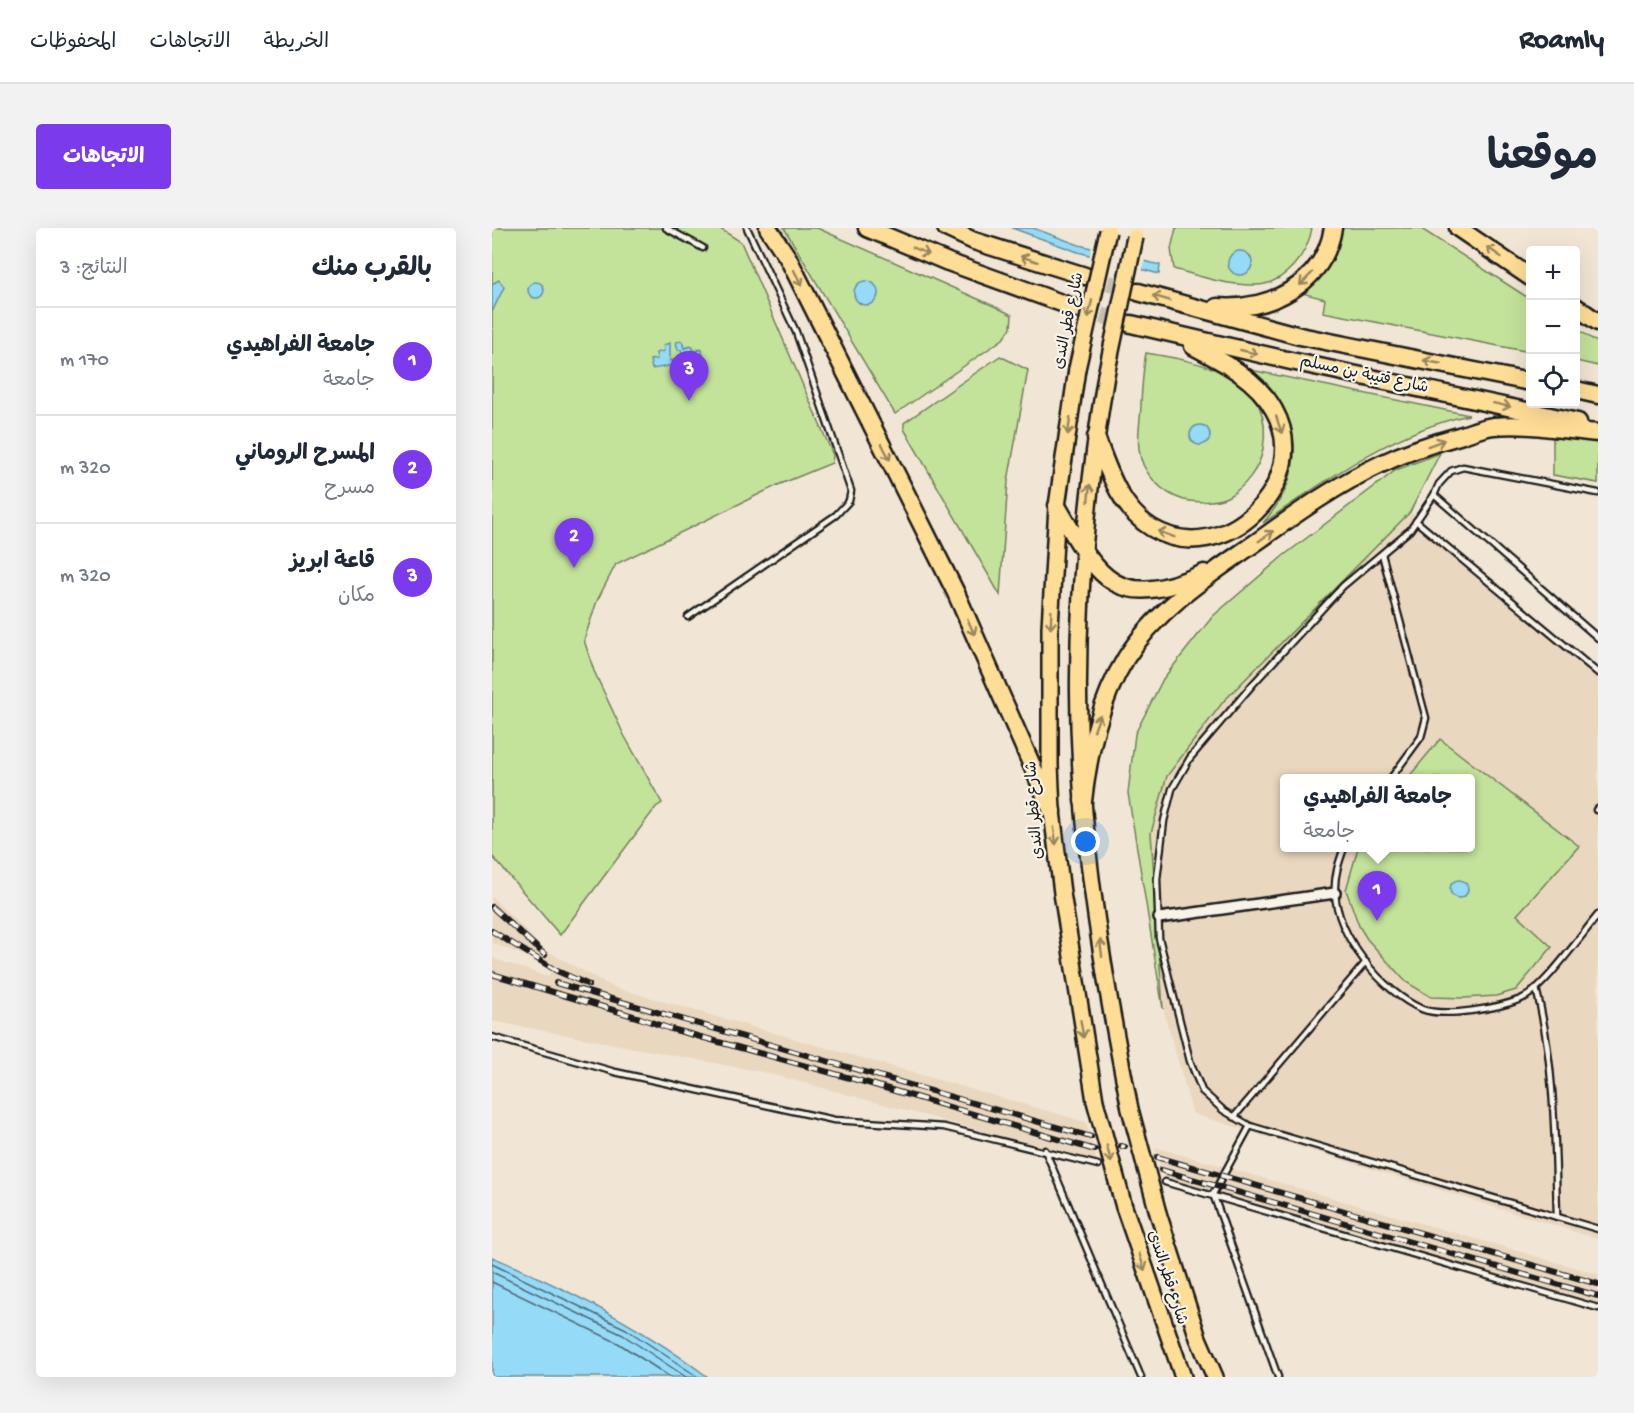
<!DOCTYPE html>
<html lang="ar">
<meta charset="utf-8">
<style>
body{margin:0;font-family:"Gochi Hand","Playpen Sans Arabic",sans-serif;background:#f2f2f3;color:#1f2937;direction:rtl}
.controls{position:absolute;right:18px;top:18px;display:grid;overflow:hidden;border-radius:6px;box-shadow:0 6px 24px #0002}
.controls button{width:54px;height:54px;display:grid;place-items:center;padding:0;border:0;border-bottom:2px solid #e0e1e3;background:#fff;color:#1f2937;font:30px sans-serif}
.you{position:absolute;left:594px;top:614px;width:21px;height:21px;margin:-15px;border:4px solid #fff;border-radius:50%;background:#1a73e8;box-shadow:0 0 0 9px #1a73e833}
.badge{display:grid;place-items:center;width:39px;height:39px;border-radius:50%;background:#7c3aed;color:#fff;font-size:20px;font-weight:700}
.pin{position:absolute;translate:-50% -50px;filter:drop-shadow(0 2px 3px #0008)}
.pin::after{content:'';position:absolute;top:32px;width:21px;height:18px;background:inherit;clip-path:polygon(0 0,100% 0,50% 100%)}
.popup{position:absolute;left:788px;top:546px;width:195px;height:78px;box-sizing:border-box;display:grid;place-content:center;border-radius:6px;background:#fff;filter:drop-shadow(0 2px 4px #0005);font-size:20px;white-space:nowrap;color:#747a83}
.popup b{font-size:22px;color:#1f2937}
.popup::after{content:'';position:absolute;left:50%;top:100%;margin-left:-12px;border:12px solid transparent;border-top-color:#fff}
.list{margin:0;padding:0;list-style:none}
h2{display:flex;justify-content:space-between;align-items:center;height:78px;margin:0;padding:0 24px;font-size:26px}
h2 small{font-size:20px;font-weight:400;color:#747a83}
.list li{display:grid;grid-template-columns:39px 1fr auto;gap:18px;align-items:center;box-sizing:border-box;height:108px;padding:0 24px;border-top:2px solid #e0e1e3}
.list b{display:block;font-size:22px;white-space:nowrap}
.list p{margin:0;font-size:20px;white-space:nowrap;color:#747a83}
.list em{font-size:20px;font-style:normal;color:#747a83}
.icon{flex:none;width:33px;height:33px;fill:none;stroke:currentColor;stroke-width:2;stroke-linecap:round;stroke-linejoin:round}
.map{position:relative;flex:none;width:1106px;height:1149px;overflow:hidden;direction:ltr;border-radius:6px}
header{display:flex;align-items:center;gap:36px;box-sizing:border-box;height:84px;padding:0 30px;background:#fff;border-bottom:2px solid #e0e1e3}
header strong{font-size:28px}
nav{display:flex;gap:33px;margin-inline-start:auto;font-size:21px}
.intro{display:flex;align-items:center;justify-content:space-between;box-sizing:border-box;height:144px;padding:0 36px}
h1{margin:0;font-size:42px}
.button{padding:15px 27px;border-radius:6px;background:#7c3aed;color:#fff;font-size:21px;font-weight:700}
main{display:flex;gap:36px;padding:0 36px}
aside{flex:1;background:#fff;border-radius:6px;box-shadow:0 6px 24px #0002}
.map>svg:first-child{display:block}
</style>
<header>
<strong>Roamly</strong>
<nav><a>الخريطة</a><a>الاتجاهات</a><a>المحفوظات</a></nav>
</header>
<div class="intro"><h1>موقعنا</h1><a class="button">الاتجاهات</a></div>
<main>
<div class="map">
<svg width="1106" height="1149" viewBox="0 0 1106 1149">
<rect width="100%" height="100%" fill="#f1e6d5"/>
<filter id="ink" filterUnits="userSpaceOnUse"><feTurbulence type="fractalNoise" baseFrequency=".0167" numOctaves="2"/><feDisplacementMap in="SourceGraphic" scale="12" xChannelSelector="R" yChannelSelector="G"/><feConvolveMatrix kernelMatrix="1 2 1 2 8 2 1 2 1" color-interpolation-filters="sRGB"/></filter>
<g filter="url(#ink)">
<!-- built -->
<g fill="#ead7bf" fill-rule="evenodd">
<path d="M918 284 1106 442V1011L701 886 671 781 659 605 675 548 731 474ZM792 550H978V620H792Z"/>
<polygon points="0,669 53,722 121,759 594,894 605,934 275,845 0,793 0,730 56,749 59,743 33,728 0,715"/>
<polygon points="663,919 1106,1046 1106,1075 671,949"/>
</g>
<!-- green -->
<g fill="#c3e29a" stroke="#707f5b" stroke-width="1.5">
<polygon points="0,0 227,0 249,14 341,227 340,235 286,257 124,336 105,373 92,412 102,443 132,507 170,575 164,579 68,707 0,628"/>
<polygon points="292,0 325,0 502,78 520,87 519,100 511,111 403,186"/>
<path d="M684 0H820C816 25 793 56 765 57 737 58 709 49 682 41L679 21Z"/>
<path d="M850 0H928L1038 71V124L831 84 833 71 810 65C829 48 848 26 850 0Z"/>
<polygon points="1084,100 1106,115 1106,138 1084,133"/>
<path d="M654 125C710 134 784 147 771 221 768 239 753 259 737 268 727 274 704 275 692 272 671 266 649 245 647 221 645 206 649 190 649 175 650 158 651 141 654 125Z"/>
<polygon points="508,128 536,142 516,253 508,367 412,201 412,195"/>
<path d="M759 142 977 187C899 204 836 251 771 295 816 244 812 185 759 142Z"/>
<polygon points="1061,207 1106,215 1106,255 1061,247"/>
<polygon points="948,225 918,284 731,474 675,548 659,605 671,781 636,565 643,506 671,451 721,388 791,328 904,242"/>
<polygon points="948,511 1087,618 1025,687 1060,719 1024,762 1004,768 972,770 939,769 914,754 875,711 867,698 854,662 866,620 978,620 978,550 916,550"/>
</g>
<!-- water -->
<g fill="#95dbf7" stroke="#658f9f" stroke-width="1.5">
<polygon points="520,0 541,0 587,17 668,37 667,46 586,24"/>
<circle cx="748" cy="35" r="12"/>
<polygon points="7,52 12,59 0,84 0,56"/>
<circle cx="374" cy="65" r="12"/>
<circle cx="44" cy="62" r="8"/>
<polygon points="190,113 192,120 200,118 202,123 210,121 211,131 188,135 188,132 191,131 189,122 186,122 184,114"/>
<polygon points="178,115 178,133 182,132 183,137 160,141 158,132 165,131 164,125 172,123 171,117"/>
<circle cx="708" cy="207" r="10"/>
<circle cx="967" cy="661" r="9"/>
<path d="M0 1029C76 1061 150 1099 216 1149H0Z"/>
</g>
<!-- pier -->
<polygon fill="#f1e6d5" points="600,17 653,31 650,45 597,31"/>
<g fill="none" stroke-linecap="round" stroke-linejoin="round">
<!-- shore -->
<g stroke="#4c6874" stroke-width="1.5">
<polyline points="0,1036 134,1101 206,1149"/>
<polyline points="0,1044 131,1107 194,1149"/>
<polyline points="0,1054 126,1115 178,1149"/>
</g>
<!-- highway-tunnel -->
<g stroke="#c6beb0" stroke-width="16" stroke-dasharray="16 8" stroke-linecap="butt">
<polyline points="593,48 645,63"/>
<polyline points="586,81 639,96"/>
</g>
<defs>
<g id="lane">
<polyline points="174,0 211,20"/>
<polyline points="1106,265 971,239 959,243 947,256 942,267 918,302 851,358 761,456 698,530 680,561 672,593 665,651 667,710 698,833 710,863 731,882 758,898 1106,1001"/>
<polyline points="942,267 1106,410"/>
<polyline points="924,293 1106,445"/>
<polyline points="890,326 934,490 929,509 899,550"/>
<polyline points="196,389 344,287 357,273 359,263 304,104 255,0"/>
<polyline points="1104,582 1106,580"/>
<path d="M852 620C847 634 842 648 843 664 845 708 890 764 930 781 953 790 1007 780 1029 771 1050 763 1090 706 1106 687"/>
<path d="M1044 760C1063 835 1063 912 1065 989"/>
<polyline points="0,809 123,844 342,892 452,899 606,937"/>
<polyline points="742,889 874,734"/>
<polyline points="758,898 721,966 786,1149"/>
<polyline points="553,922 649,1149"/>
<polyline points="673,954 1106,1080"/>
</g>
<polyline id="street" points="667,690 843,665"/>
<g id="primary">
<polyline points="585,141 565,278 558,399 558,537 560,583 570,665 603,873"/>
<path d="M614 147C592 278 581 412 589 544 596 658 616 770 638 881"/>
<polyline points="632,979 691,1149"/>
<polyline points="666,985 706,1110 723,1149"/>
</g>
<g id="highway">
<polyline points="276,0 296,30 464,365 560,583"/>
<polyline points="375,0 456,34 586,81"/>
<polyline points="454,0 482,13 593,48"/>
<polyline points="966,0 1038,49"/>
<polyline points="646,64 808,108 1038,154"/>
<path d="M725 79C778 83 832 56 841 0"/>
<polyline points="1084,79 1106,94"/>
<polyline points="639,96 799,133 1086,194"/>
<polyline points="1084,162 1106,167"/>
<path d="M604 209C616 241 628 281 660 300 731 343 823 255 782 182 765 151 732 134 701 118"/>
<path d="M565 278C607 351 623 384 712 345"/>
<path d="M591 573C597 523 607 474 634 430 665 380 719 346 766 313 805 285 846 256 889 236 914 224 941 215 967 208 978 205 990 199 1002 198 1036 195 1072 202 1106 205"/>
</g>
</defs>
<!-- lane casing -->
<use href="#lane" stroke="#1c1c1c" stroke-width="9"/>
<!-- street casing -->
<use href="#street" stroke="#1c1c1c" stroke-width="14"/>
<!-- primary casing -->
<use href="#primary" stroke="#1c1c1c" stroke-width="20"/>
<!-- highway casing -->
<use href="#highway" stroke="#1c1c1c" stroke-width="21"/>
<!-- lane -->
<use href="#lane" stroke="#f7f3e8" stroke-width="4.5"/>
<!-- street -->
<use href="#street" stroke="#f7f3e8" stroke-width="9"/>
<!-- primary -->
<use href="#primary" stroke="#fedd96" stroke-width="15"/>
<!-- highway -->
<use href="#highway" stroke="#fedd96" stroke-width="16"/>
<defs>
<g id="rail">
<polyline points="0,679 53,727"/>
<polyline points="0,703 65,743 97,757"/>
<polyline points="0,746 148,790 176,800 376,855 603,922"/>
<polyline points="64,755 599,909"/>
<polyline points="629,918 633,919"/>
<polyline points="665,929 1106,1056"/>
<polyline points="669,942 1106,1068"/>
</g>
</defs>
<!-- rail casing -->
<use href="#rail" stroke="#1c1c1c" stroke-width="6"/>
<!-- rail -->
<use href="#rail" stroke="#f7f3e8" stroke-width="4" stroke-dasharray="11" stroke-linecap="butt"/>
<defs>
<g id="primary-bridge">
<polyline points="585,141 616,3"/>
<polyline points="614,147 643,9"/>
<polyline points="603,873 632,979"/>
<polyline points="638,881 666,985"/>
</g>
</defs>
<!-- primary-bridge casing -->
<use href="#primary-bridge" stroke="#1c1c1c" stroke-width="20" stroke-linecap="butt"/>
<!-- primary-bridge -->
<use href="#primary-bridge" stroke="#fedd96" stroke-width="15"/>
</g>
<!-- one-way arrows -->
<defs><path id="oneway-shaft" d="M-6 0H5M1.5-3L5.5 0L1.5 3" fill="none" stroke-width="1.6" stroke-linecap="round" stroke-linejoin="round" transform="scale(1.5)"/></defs>
<g stroke="#98865f">
<use href="#oneway-shaft" transform="translate(429 23) rotate(23)"/>
<use href="#oneway-shaft" transform="translate(1002 24) rotate(-146)"/>
<use href="#oneway-shaft" transform="translate(537 31) rotate(-162)"/>
<use href="#oneway-shaft" transform="translate(306 50) rotate(63)"/>
<use href="#oneway-shaft" transform="translate(814 51) rotate(135)"/>
<use href="#oneway-shaft" transform="translate(669 70) rotate(-164)"/>
<use href="#oneway-shaft" transform="translate(598 81) rotate(103)"/>
<use href="#oneway-shaft" transform="translate(757 124) rotate(13)"/>
<use href="#oneway-shaft" transform="translate(940 134) rotate(-169)"/>
<use href="#oneway-shaft" transform="translate(1010 177) rotate(12)"/>
<use href="#oneway-shaft" transform="translate(787 197) rotate(72)"/>
<use href="#oneway-shaft" transform="translate(577 198) rotate(98)"/>
<use href="#oneway-shaft" transform="translate(944 215) rotate(-20)"/>
<use href="#oneway-shaft" transform="translate(394 224) rotate(63)"/>
<use href="#oneway-shaft" transform="translate(597 265) rotate(-84)"/>
<use href="#oneway-shaft" transform="translate(674 306) rotate(-159)"/>
<use href="#oneway-shaft" transform="translate(774 308) rotate(-35)"/>
<use href="#oneway-shaft" transform="translate(559 392) rotate(92)"/>
<use href="#oneway-shaft" transform="translate(479 399) rotate(66)"/>
<use href="#oneway-shaft" transform="translate(605 495) rotate(-70)"/>
<use href="#oneway-shaft" transform="translate(563 608) rotate(83)"/>
<use href="#oneway-shaft" transform="translate(609 720) rotate(-97)"/>
<use href="#oneway-shaft" transform="translate(590 801) rotate(80)"/>
<use href="#oneway-shaft" transform="translate(617 926) rotate(75)"/>
<use href="#oneway-shaft" transform="translate(650 1034) rotate(72)"/>
</g>
</g>
<g text-anchor="middle" dominant-baseline="central" stroke-width="4.5" stroke-linejoin="round" paint-order="stroke">
<!-- street labels -->
<g font-size="16" fill="#1c1c1c" stroke="#f7f3e8">
<text transform="translate(578 93) rotate(-78)">شارع قطر الندى</text>
<text transform="translate(872 148) rotate(12)">شارع قتيبة بن مسلم</text>
<text transform="translate(544 582) rotate(-94)">شارع قطر الندى</text>
<text transform="translate(674 1050) rotate(72)">شارع قطر الندى</text>
</g>
</g>
</svg>
<div class="controls">
<button>+</button>
<button>−</button>
<button><svg class="icon" aria-label="locate" viewBox="0 0 24 24"><circle cx="12" cy="12" r="6"/><path d="M12 2v4M12 18v4M2 12h4M18 12h4"/></svg></button>
</div>
<div class="you"></div>
<div class="pin badge" style="left:885px;top:693px">1</div>
<div class="popup"><b>جامعة الفراهيدي</b>جامعة</div>
<div class="pin badge" style="left:82px;top:340px">2</div>
<div class="pin badge" style="left:197px;top:173px">3</div>
</div>
<aside>
<h2>بالقرب منك<small>النتائج: 3</small></h2>
<ul class="list">
<li><span class="badge">1</span><div><b>جامعة الفراهيدي</b><p>جامعة</p></div><em>170 m</em></li>
<li><span class="badge">2</span><div><b>المسرح الروماني</b><p>مسرح</p></div><em>320 m</em></li>
<li><span class="badge">3</span><div><b>قاعة ابريز</b><p>مكان</p></div><em>320 m</em></li>
</ul>
</aside>
</main>
